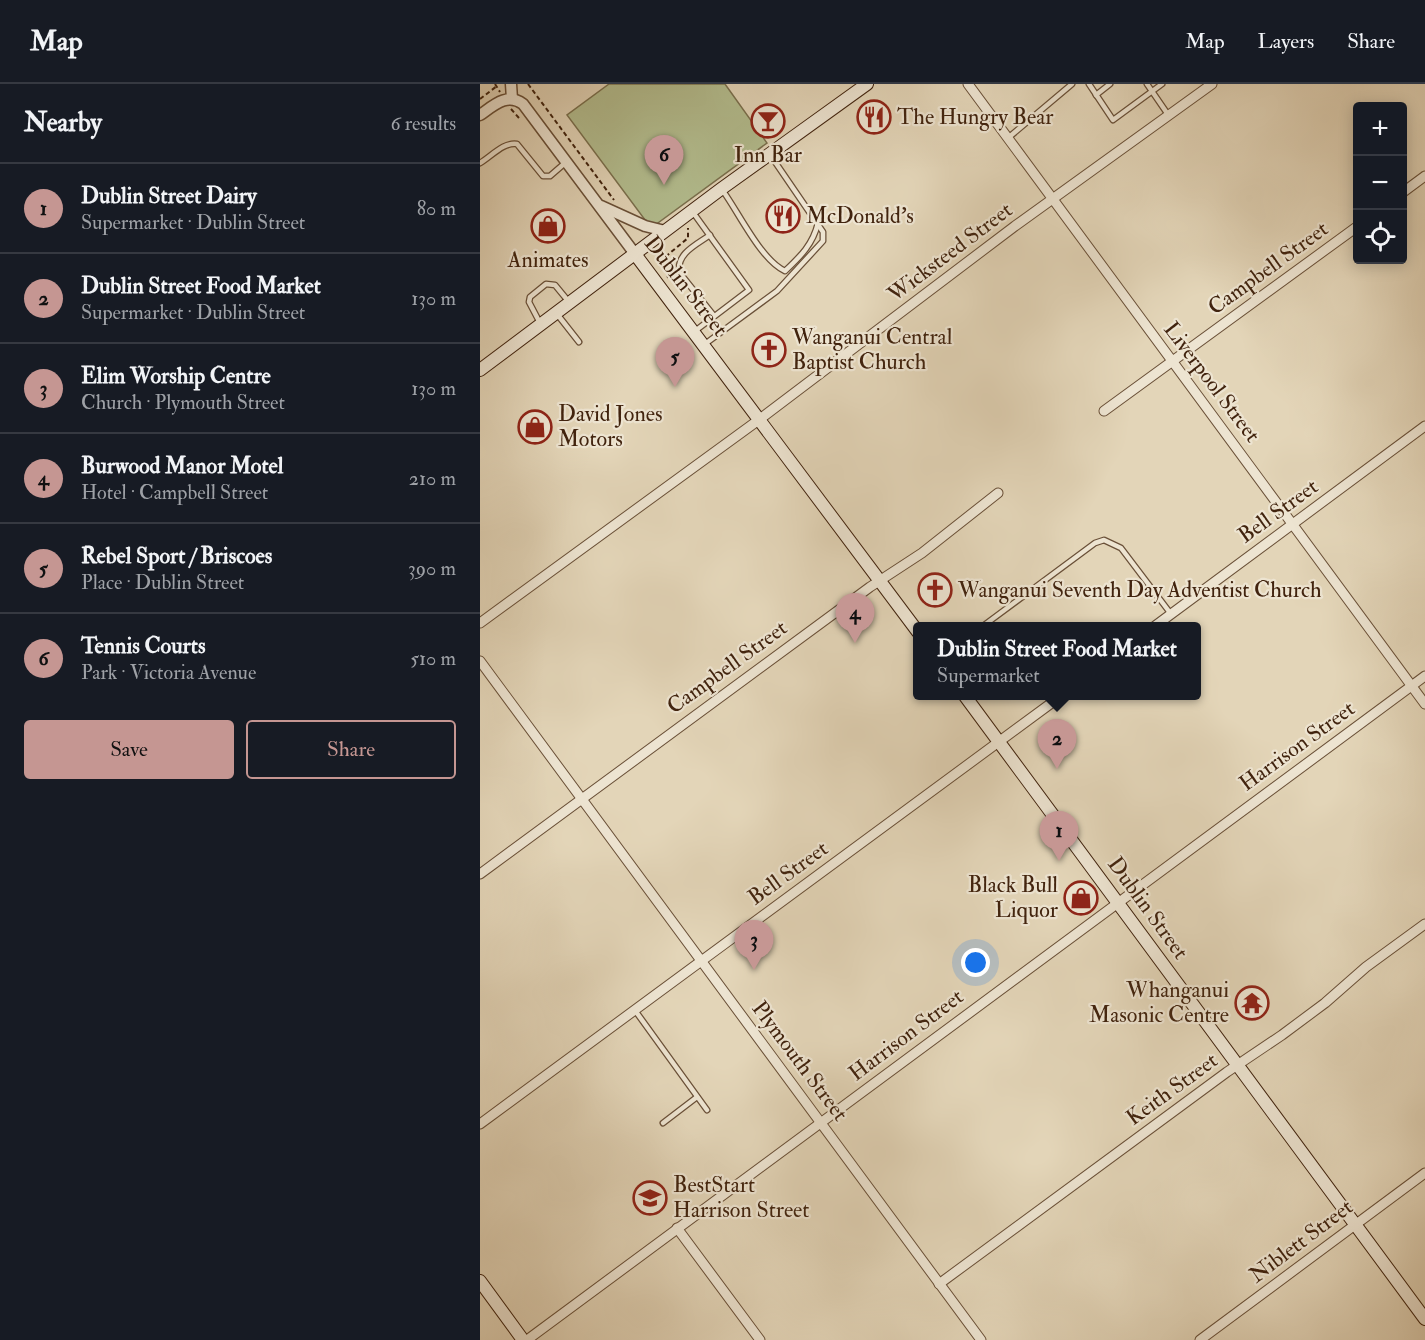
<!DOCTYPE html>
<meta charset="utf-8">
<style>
body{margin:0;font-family:"IM FELL Double Pica",serif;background:#242831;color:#f1f3f6}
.controls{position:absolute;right:18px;top:18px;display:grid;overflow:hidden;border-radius:6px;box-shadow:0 3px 15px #0003}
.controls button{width:54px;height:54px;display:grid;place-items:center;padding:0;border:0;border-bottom:2px solid #363941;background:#171b24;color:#f1f3f6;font:30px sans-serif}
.you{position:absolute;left:496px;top:879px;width:21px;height:21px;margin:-15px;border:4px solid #fff;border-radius:50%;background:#1a73e8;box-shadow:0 0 0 9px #1a73e833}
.badge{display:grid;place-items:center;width:39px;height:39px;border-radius:50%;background:#c59692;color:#111;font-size:20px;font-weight:700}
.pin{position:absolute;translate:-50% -50px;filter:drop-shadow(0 2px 3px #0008)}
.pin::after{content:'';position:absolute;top:32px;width:21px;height:18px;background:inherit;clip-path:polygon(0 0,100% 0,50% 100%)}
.popup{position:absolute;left:433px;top:538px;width:288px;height:78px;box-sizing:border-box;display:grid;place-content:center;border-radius:6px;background:#171b24;filter:drop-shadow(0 2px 4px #0005);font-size:20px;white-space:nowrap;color:#9ea1a6}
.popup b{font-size:22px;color:#f1f3f6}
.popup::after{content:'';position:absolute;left:50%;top:100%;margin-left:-12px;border:12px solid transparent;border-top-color:#171b24}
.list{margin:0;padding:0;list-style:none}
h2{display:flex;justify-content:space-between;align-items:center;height:78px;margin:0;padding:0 24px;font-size:26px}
h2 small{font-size:20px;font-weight:400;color:#9ea1a6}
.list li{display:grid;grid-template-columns:39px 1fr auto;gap:18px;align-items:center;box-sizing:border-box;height:90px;padding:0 24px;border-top:2px solid #363941}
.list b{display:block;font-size:22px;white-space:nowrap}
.list p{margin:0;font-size:20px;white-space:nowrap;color:#9ea1a6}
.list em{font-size:20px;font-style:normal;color:#9ea1a6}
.actions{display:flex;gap:12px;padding:18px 24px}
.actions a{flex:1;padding:14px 0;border:2px solid #c59692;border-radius:6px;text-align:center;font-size:21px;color:#c59692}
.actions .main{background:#c59692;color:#111}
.icon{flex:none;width:33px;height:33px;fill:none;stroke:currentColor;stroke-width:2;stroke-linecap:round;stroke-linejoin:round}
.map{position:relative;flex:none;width:945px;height:1256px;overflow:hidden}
header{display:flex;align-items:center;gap:36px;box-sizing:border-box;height:84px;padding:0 30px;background:#171b24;border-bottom:2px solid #363941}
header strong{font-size:28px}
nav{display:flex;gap:33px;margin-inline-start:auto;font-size:21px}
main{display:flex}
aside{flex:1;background:#171b24}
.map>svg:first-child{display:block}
</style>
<header>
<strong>Map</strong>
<nav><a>Map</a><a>Layers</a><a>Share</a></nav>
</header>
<main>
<aside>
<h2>Nearby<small>6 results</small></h2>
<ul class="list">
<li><span class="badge">1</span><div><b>Dublin Street Dairy</b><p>Supermarket · Dublin Street</p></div><em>80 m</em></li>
<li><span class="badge">2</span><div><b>Dublin Street Food Market</b><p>Supermarket · Dublin Street</p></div><em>130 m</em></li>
<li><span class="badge">3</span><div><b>Elim Worship Centre</b><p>Church · Plymouth Street</p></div><em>130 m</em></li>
<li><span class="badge">4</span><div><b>Burwood Manor Motel</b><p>Hotel · Campbell Street</p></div><em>210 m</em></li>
<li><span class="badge">5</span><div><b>Rebel Sport / Briscoes</b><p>Place · Dublin Street</p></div><em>390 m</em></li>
<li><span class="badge">6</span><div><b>Tennis Courts</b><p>Park · Victoria Avenue</p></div><em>510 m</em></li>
</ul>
<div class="actions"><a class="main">Save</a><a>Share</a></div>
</aside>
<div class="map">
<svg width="945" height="1256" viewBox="0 0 945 1256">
<rect width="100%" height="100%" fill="#e3d5b8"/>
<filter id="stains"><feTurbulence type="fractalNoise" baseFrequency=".00333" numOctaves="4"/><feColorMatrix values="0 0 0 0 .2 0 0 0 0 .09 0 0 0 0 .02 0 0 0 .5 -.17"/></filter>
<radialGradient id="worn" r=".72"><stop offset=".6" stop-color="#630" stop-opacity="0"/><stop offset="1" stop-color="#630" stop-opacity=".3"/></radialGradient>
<!-- green -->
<polygon fill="#b3bd8f" stroke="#7a704e" stroke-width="1.5" points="129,0 245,0 287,59 171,144 87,31"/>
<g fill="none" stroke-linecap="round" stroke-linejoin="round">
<defs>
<g id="service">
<polyline points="609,0 633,36 682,0"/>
<polyline points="667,0 689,32"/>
<polyline points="616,11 630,0"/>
<polyline points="528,54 592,0"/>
<path d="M0 79C12 72 23 58 37 60L63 92H70L85 79"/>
<path d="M243 107C259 129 281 176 305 187 321 172 333 160 338 139"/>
<polyline points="212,127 269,206 215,247"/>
<path d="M230 151C216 161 197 169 199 188L234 232"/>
<polyline points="77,230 99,258"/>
<polyline points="60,239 49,218 50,213 66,200 75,201 89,218"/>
<polyline points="225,260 297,207 343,157 343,148 291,72"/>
<polyline points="503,542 615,459 624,456 641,464 691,530"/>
<polyline points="154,925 227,1026"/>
<polyline points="183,1039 217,1013"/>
</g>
<g id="minor">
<polyline points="488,0 945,620"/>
<polyline points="922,109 945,92"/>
<polyline points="624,327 878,142"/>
<polyline points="0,539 280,335 535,142 732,0"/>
<polyline points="675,542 945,342"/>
<polyline points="0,577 501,1256"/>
<polyline points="0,790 390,503 442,469 518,409"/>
<polyline points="0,1040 581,612"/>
<polyline points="197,1144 280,1256"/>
<polyline points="459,1200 747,988 802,951 845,919 886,883 945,840"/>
<polyline points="47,1256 945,592"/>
<polyline points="720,1256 945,1089"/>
</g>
<g id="tertiary">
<polyline points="31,0 32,15"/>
<path d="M0 31C13 22 27 8 43 20L155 170"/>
<polyline points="121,122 165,142 185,147"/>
</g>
<g id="secondary">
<polyline points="155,170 438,548"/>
<polyline points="0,286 241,105 387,0"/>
<polyline points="485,612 945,1235"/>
<polyline points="0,1197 43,1256"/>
</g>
</defs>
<!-- service casing -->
<use href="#service" stroke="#6a5038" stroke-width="7"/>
<!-- minor casing -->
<use href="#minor" stroke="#6a5038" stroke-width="11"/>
<!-- tertiary casing -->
<use href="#tertiary" stroke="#6a5038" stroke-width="13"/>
<!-- secondary casing -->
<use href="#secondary" stroke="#41230e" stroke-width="14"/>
<!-- path -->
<g stroke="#41230e" stroke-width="2" stroke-dasharray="4.5 3" stroke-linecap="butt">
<polyline points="15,0 20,8"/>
<polyline points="48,0 134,116"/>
<polyline points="0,15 17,2"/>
<polyline points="31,25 39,34"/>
<polyline points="177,168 184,174"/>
<polyline points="188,194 184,174 208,154 208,144"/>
</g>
<!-- service -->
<use href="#service" stroke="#ede4d1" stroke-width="4.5"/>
<!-- minor -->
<use href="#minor" stroke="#ede4d1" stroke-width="9"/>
<!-- tertiary -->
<use href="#tertiary" stroke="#ede4d1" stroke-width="10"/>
<!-- secondary -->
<use href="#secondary" stroke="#ede4d1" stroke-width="12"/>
</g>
<!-- icons -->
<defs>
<symbol id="restaurant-ring" viewBox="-11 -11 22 22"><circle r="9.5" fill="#ede4d1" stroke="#8f2418" stroke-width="1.5"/><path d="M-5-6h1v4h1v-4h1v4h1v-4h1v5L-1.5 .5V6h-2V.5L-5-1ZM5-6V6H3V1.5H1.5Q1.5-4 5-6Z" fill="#8f2418"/></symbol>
<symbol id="bar-ring" viewBox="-11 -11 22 22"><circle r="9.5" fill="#ede4d1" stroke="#8f2418" stroke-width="1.5"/><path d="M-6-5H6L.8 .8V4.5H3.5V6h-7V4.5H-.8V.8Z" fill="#8f2418"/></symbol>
<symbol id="shop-ring" viewBox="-11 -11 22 22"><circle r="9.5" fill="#ede4d1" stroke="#8f2418" stroke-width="1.5"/><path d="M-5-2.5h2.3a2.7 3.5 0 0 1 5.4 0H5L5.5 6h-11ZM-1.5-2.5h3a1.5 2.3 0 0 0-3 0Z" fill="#8f2418"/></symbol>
<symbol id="church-ring" viewBox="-11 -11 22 22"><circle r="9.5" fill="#ede4d1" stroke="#8f2418" stroke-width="1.5"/><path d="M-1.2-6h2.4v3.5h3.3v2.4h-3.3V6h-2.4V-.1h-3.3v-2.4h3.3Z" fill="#8f2418"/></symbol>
<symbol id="temple-ring" viewBox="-11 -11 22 22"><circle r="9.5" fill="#ede4d1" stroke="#8f2418" stroke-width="1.5"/><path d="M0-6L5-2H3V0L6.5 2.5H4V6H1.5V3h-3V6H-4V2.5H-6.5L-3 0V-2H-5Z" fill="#8f2418"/></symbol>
<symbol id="school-ring" viewBox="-11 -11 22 22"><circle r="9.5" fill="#ede4d1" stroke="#8f2418" stroke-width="1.5"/><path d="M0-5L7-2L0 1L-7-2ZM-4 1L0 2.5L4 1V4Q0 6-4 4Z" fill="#8f2418"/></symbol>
</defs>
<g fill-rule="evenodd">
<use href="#restaurant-ring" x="375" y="14" width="38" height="38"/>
<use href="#bar-ring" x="269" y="18" width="38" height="38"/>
<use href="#restaurant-ring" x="284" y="113" width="38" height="38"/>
<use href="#shop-ring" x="49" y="123" width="38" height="38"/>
<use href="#church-ring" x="270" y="247" width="38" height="38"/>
<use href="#shop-ring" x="36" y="324" width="38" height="38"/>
<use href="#church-ring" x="436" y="487" width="38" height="38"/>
<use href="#shop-ring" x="582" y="795" width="38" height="38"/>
<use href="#temple-ring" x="753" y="900" width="38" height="38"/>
<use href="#school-ring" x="151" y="1095" width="38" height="38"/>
</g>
<g text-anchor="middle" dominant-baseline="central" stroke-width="4.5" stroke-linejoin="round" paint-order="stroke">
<!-- poi labels -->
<g font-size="22" fill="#41230e" stroke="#ede4d1" text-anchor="start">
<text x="417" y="33">The Hungry Bear</text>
<text x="288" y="71" text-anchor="middle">Inn Bar</text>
<text x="326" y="132">McDonald's</text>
<text x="68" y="176" text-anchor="middle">Animates</text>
<text x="312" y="253">Wanganui Central<tspan x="312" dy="25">Baptist Church</tspan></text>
<text x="78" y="330">David Jones<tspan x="78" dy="25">Motors</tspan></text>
<text x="478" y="506">Wanganui Seventh Day Adventist Church</text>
<text x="578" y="801" text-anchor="end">Black Bull<tspan x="578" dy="25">Liquor</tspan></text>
<text x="749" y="906" text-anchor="end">Whanganui<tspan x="749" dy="25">Masonic Centre</tspan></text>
<text x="193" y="1101">BestStart<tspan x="193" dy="25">Harrison Street</tspan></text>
</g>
<!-- street labels -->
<g font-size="22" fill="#41230e" stroke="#ede4d1">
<text transform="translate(470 168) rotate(-37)">Wicksteed Street</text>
<text transform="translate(788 184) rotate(-36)">Campbell Street</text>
<text transform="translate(206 202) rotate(52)">Dublin Street</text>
<text transform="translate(732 298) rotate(53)">Liverpool Street</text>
<text transform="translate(798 427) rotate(-36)">Bell Street</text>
<text transform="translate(247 583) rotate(-36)">Campbell Street</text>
<text transform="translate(817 662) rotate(-36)">Harrison Street</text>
<text transform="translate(308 789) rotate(-36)">Bell Street</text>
<text transform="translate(668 824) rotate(54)">Dublin Street</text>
<text transform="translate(426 951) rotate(-37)">Harrison Street</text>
<text transform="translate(320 977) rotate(53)">Plymouth Street</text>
<text transform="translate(692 1005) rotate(-36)">Keith Street</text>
<text transform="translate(821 1157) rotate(-37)">Niblett Street</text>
</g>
</g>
<rect width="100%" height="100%" filter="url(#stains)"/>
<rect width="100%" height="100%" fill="url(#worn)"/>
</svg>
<div class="controls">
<button>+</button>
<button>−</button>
<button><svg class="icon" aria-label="locate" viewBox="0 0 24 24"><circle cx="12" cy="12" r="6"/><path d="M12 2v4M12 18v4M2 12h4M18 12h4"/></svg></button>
</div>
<div class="you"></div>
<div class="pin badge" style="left:579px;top:777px">1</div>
<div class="pin badge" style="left:577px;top:685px">2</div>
<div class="popup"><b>Dublin Street Food Market</b>Supermarket</div>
<div class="pin badge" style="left:274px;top:886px">3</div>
<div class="pin badge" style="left:375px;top:559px">4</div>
<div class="pin badge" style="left:195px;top:303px">5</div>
<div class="pin badge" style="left:184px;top:101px">6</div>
</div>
</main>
